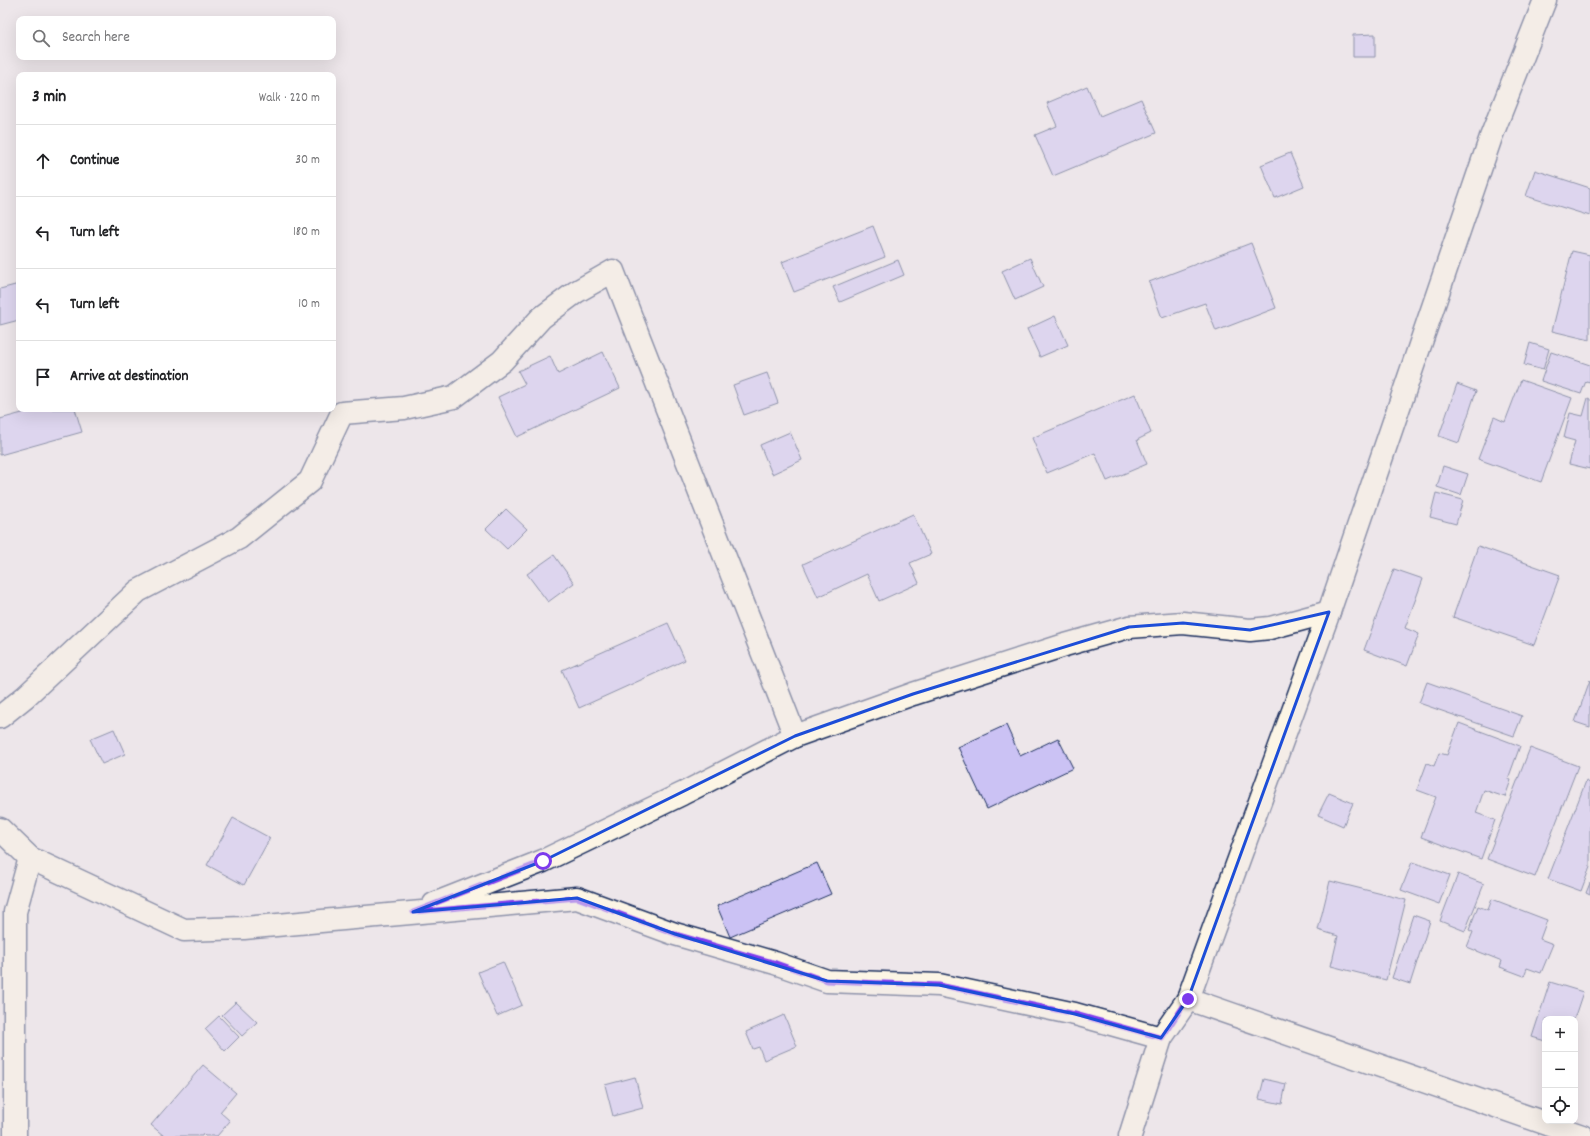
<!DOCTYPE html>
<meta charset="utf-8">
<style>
body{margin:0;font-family:Dekko,sans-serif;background:#f6f6f6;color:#202124}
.controls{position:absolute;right:12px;bottom:12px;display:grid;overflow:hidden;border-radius:8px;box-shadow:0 4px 16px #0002}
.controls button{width:36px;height:36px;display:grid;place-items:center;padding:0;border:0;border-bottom:1px solid #e0e0e0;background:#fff;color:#202124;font:20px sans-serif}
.stop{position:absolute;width:12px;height:12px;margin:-9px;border:3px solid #7c3aed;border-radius:50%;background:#fff}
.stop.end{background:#7c3aed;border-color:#fff;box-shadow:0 1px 4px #0008}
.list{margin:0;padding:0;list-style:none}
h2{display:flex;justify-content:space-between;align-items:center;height:52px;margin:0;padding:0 16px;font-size:17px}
h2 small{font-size:13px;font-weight:400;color:#757577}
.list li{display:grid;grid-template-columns:26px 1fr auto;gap:12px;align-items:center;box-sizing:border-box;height:72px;padding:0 16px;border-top:1px solid #e0e0e0}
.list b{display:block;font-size:15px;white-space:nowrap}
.list em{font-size:13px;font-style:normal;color:#757577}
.icon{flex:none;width:22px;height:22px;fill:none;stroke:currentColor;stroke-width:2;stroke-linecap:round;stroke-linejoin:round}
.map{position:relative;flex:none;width:1590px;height:1136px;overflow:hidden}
.search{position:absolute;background:#fff;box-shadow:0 4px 16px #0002;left:16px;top:16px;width:320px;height:44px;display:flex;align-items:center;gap:10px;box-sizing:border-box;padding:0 14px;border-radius:8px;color:#757577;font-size:15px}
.panel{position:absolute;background:#fff;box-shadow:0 4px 16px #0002;left:16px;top:72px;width:320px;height:340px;border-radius:8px}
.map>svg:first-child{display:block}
</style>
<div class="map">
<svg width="1590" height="1136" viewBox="0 0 1590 1136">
<rect width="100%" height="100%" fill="#ede6ea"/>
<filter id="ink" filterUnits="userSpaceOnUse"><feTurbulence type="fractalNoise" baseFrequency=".025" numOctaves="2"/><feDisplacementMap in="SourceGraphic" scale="8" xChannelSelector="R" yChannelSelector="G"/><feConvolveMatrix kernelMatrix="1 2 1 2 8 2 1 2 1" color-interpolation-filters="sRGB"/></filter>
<g filter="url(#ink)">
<!-- building -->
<g fill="#cbc2f4" stroke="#1b2f5e">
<polygon points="1375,34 1375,57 1353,57 1353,35"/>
<polygon points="1087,86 1100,116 1141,99 1156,133 1053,176 1035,135 1057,126 1047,103"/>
<polygon points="1290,153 1304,186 1275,198 1261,165"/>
<polygon points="1535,170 1590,188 1590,216 1526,196"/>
<polygon points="873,226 885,257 794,292 782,262"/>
<polygon points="1251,243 1276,308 1216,331 1205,303 1162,318 1149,282"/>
<polygon points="1572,251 1590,255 1590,340 1552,331"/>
<polygon points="1030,258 1043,287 1015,300 1002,271"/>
<polygon points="898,260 904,275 840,302 833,287"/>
<polygon points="19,284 19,320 0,325 0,289"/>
<polygon points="1055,316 1068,345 1040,357 1027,329"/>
<polygon points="1530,343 1549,349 1543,370 1524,365"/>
<polygon points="603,352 620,388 517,437 498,397 525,384 518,371 550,356 558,374"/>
<polygon points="1551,352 1590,365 1590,382 1586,381 1581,394 1541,381"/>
<polygon points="767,373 778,403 744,415 733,385"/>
<polygon points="1521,380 1572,398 1541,482 1478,459 1494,417 1505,422"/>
<polygon points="1457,384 1476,391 1459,443 1439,436"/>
<polygon points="1135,394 1151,433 1137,440 1147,464 1107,481 1095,453 1047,473 1032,438"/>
<polygon points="1588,398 1590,399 1590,469 1569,464 1575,441 1564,438 1570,413 1583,416"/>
<polygon points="37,409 75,409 82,432 0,455 0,419"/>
<polygon points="790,432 802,460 772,474 760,445"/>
<polygon points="1443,466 1468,474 1461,495 1437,487"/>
<polygon points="1436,493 1463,500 1456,524 1430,517"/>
<polygon points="506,509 527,529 507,549 486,529"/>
<polygon points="913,514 931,554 910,563 919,583 879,601 867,574 818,597 803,564"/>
<polygon points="1478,546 1560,575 1534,645 1453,617"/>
<polygon points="554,555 574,583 548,602 527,574"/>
<polygon points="1394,569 1423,579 1405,628 1419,634 1407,666 1364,650"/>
<polygon points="668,623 685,660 579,708 562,670"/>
<polygon points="1590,680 1590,727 1575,722"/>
<polygon points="1427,682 1522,716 1514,736 1419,703"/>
<polygon points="1459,723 1520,746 1508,779 1511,780 1505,797 1484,790 1476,813 1495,820 1481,859 1421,837 1436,797 1417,790 1427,763 1434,766 1439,753 1447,755"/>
<polygon points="1006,725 1020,756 1058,738 1073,768 987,809 958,747"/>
<polygon points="114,729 125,754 102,764 90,739"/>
<polygon points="1530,748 1578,766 1535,877 1487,859"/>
<polygon points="1586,781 1590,783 1590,867 1581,891 1548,879"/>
<polygon points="1329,793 1353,803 1343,826 1318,815"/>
<polygon points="233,818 270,838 244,885 207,865"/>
<polygon points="1412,862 1450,875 1439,904 1401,890"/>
<polygon points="817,863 831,894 730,937 717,906"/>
<polygon points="1458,874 1484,884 1465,931 1440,921"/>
<polygon points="1330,881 1406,900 1386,980 1331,966 1338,936 1318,930"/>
<polygon points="1590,883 1590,895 1586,893"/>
<polygon points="1492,899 1547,920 1540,939 1553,944 1541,973 1527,968 1524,976 1500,967 1502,961 1467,947 1473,932 1469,930 1478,906 1488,910"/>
<polygon points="1413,915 1430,921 1410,984 1392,978"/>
<polygon points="503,962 522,1005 497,1016 478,972"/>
<polygon points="1550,982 1583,992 1574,1019 1545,1019 1545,1041 1532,1037"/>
<polygon points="236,1002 257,1022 242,1036 222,1015"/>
<polygon points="784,1015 797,1046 764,1060 759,1047 753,1049 746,1032"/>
<polygon points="219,1016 239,1037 225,1051 205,1029"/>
<polygon points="203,1065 236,1093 220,1112 230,1121 217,1136 205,1136 203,1134 202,1136 164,1136 151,1125"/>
<polygon points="635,1077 643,1108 613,1116 605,1085"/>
<polygon points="1264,1079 1286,1084 1282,1104 1259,1099"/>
</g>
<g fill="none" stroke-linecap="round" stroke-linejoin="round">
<defs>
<g id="minor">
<polyline points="0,717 25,697 138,591 239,538 310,481 342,413 404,408 454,397 502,361 541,318 576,292 613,271 795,736"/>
<polyline points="0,829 30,858 184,930 244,928 577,898 675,934 775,963 827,981 939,985 1075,1014 1161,1038"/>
<polyline points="434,904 543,861 682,794 795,736 913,694 1065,645 1129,627 1183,623 1250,630 1270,628 1329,612"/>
<polyline points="1188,999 1582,1136"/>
<polyline points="15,1136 15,912 30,858"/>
<polyline points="1130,1136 1161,1038 1188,999 1329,612 1491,137 1545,0"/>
</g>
</defs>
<!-- minor casing -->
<use href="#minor" stroke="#1b2f5e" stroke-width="25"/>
<!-- minor -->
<use href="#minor" stroke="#fcf5e5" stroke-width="22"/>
</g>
</g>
<g fill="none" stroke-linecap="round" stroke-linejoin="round" filter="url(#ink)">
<!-- route -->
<polyline stroke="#7c3aed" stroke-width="5" points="543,861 413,912 577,898 675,934 776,963 827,981 939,985 1075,1014 1162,1038 1188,999"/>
</g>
<!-- marked area -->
<path d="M0 0H1590V1136H0ZM1329 612 1188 999 1161 1038 1075 1014 939 985 827 981 675 934 577 898 413 912 543 861 795 736 913 694 1129 627 1183 623 1250 630Z" fill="#ede6ea" fill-opacity=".55" fill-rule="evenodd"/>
<path fill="none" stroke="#1d4ed8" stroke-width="3" stroke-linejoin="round" d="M1329 612 1188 999 1161 1038 1075 1014 939 985 827 981 675 934 577 898 413 912 543 861 795 736 913 694 1129 627 1183 623 1250 630Z"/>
</svg>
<div class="controls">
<button>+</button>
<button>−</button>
<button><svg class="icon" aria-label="locate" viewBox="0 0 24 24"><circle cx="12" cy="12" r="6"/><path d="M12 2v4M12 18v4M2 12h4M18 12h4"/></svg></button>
</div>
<div class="stop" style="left:543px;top:861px"></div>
<div class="stop end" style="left:1188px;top:999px"></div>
<div class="search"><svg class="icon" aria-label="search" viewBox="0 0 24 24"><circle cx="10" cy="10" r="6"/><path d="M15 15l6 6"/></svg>Search here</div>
<section class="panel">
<h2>3 min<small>Walk · 220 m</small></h2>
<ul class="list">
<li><svg class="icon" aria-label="ahead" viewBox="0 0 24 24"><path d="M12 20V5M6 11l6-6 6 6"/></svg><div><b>Continue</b></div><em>30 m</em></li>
<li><svg class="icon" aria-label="left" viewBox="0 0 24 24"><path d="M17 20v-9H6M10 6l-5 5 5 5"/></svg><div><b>Turn left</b></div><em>180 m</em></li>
<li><svg class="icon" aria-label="left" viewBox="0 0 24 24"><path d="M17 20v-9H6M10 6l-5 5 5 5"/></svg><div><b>Turn left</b></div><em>10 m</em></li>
<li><svg class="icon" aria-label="arrive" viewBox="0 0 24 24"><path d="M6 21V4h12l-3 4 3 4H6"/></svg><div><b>Arrive at destination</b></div></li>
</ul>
</section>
</div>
